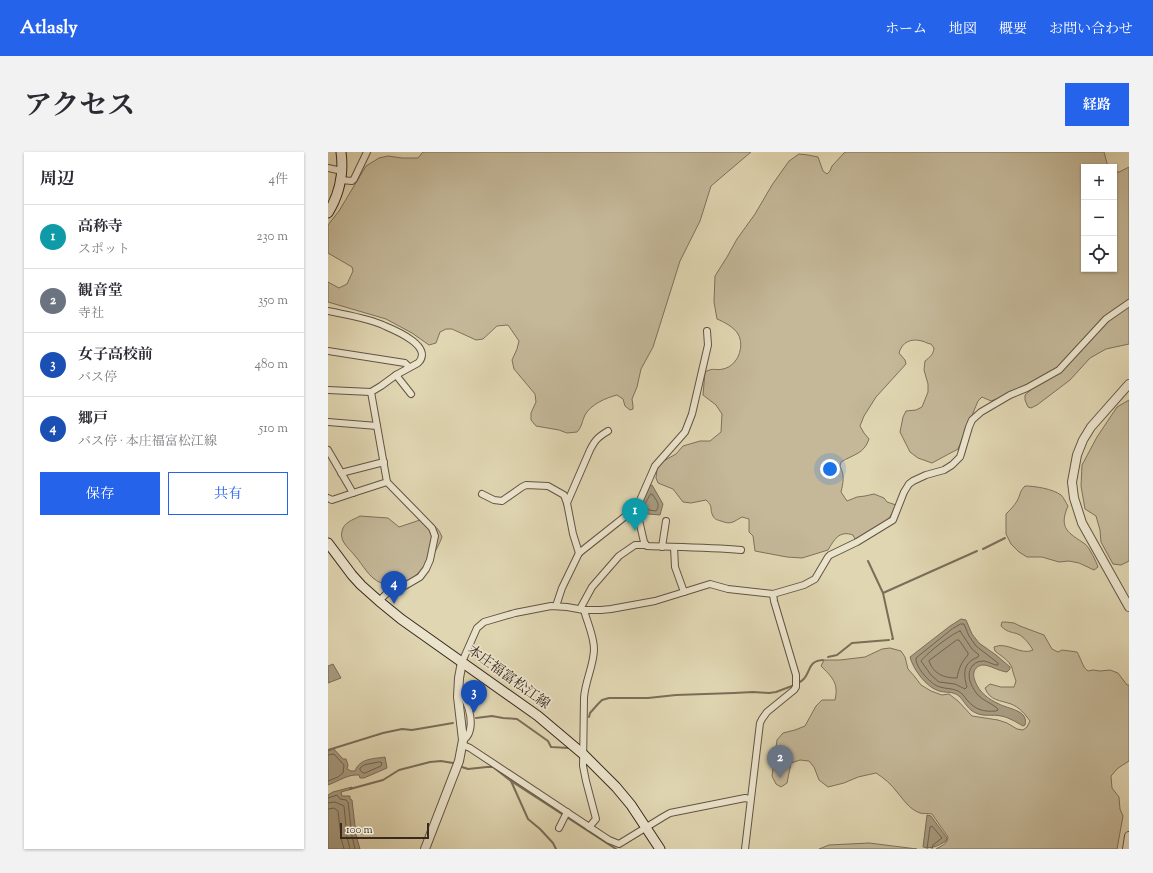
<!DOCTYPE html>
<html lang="ja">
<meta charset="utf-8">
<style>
body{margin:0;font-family:"Sorts Mill Goudy","Noto Serif JP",serif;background:#f2f2f3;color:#2b2b33}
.controls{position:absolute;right:12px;top:12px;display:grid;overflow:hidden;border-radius:0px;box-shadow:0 1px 3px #0004}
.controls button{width:36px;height:36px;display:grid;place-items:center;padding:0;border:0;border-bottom:1px solid #e1e1e2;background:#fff;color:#2b2b33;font:20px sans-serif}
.scale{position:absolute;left:12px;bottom:10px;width:89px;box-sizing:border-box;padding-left:4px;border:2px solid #39281e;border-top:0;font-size:11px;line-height:14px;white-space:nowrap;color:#39281e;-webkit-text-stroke:3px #ebe4cd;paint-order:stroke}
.you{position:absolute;left:502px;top:317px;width:14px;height:14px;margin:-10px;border:3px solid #fff;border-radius:50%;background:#1a73e8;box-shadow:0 0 0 6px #1a73e833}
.badge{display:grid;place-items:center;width:26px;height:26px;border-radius:50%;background:#2563eb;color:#fff;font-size:13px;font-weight:700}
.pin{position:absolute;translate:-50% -33px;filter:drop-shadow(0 1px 2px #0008)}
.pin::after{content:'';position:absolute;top:21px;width:14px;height:12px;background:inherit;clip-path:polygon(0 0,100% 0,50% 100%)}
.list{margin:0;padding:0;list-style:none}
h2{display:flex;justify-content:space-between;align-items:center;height:52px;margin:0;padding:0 16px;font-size:17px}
h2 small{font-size:13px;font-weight:400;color:#7c7c81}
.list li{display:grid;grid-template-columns:26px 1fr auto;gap:12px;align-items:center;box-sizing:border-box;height:64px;padding:0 16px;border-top:1px solid #e1e1e2}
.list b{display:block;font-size:15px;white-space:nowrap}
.list p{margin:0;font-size:13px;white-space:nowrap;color:#7c7c81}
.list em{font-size:13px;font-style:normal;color:#7c7c81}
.actions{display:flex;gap:8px;padding:12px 16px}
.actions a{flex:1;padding:9px 0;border:1px solid #2563eb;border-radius:0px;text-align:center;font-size:14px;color:#2563eb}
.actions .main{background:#2563eb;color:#fff}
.icon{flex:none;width:22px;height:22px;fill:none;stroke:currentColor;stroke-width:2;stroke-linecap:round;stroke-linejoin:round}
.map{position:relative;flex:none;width:801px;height:697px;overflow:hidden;border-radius:0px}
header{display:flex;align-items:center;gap:24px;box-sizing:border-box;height:56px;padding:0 20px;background:#2563eb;color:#fff}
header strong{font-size:19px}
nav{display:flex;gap:22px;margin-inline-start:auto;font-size:14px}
.intro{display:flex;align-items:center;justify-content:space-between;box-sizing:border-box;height:96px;padding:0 24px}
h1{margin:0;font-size:28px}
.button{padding:10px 18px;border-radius:0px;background:#2563eb;color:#fff;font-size:14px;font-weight:700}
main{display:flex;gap:24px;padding:0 24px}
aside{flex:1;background:#fff;border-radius:0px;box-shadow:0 1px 3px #0004}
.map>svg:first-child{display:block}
</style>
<header>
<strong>Atlasly</strong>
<nav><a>ホーム</a><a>地図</a><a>概要</a><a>お問い合わせ</a></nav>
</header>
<div class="intro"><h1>アクセス</h1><a class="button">経路</a></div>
<main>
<aside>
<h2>周辺<small>4件</small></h2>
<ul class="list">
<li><span class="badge" style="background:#0f9aa8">1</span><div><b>高称寺</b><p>スポット</p></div><em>230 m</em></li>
<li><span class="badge" style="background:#6b7280">2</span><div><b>観音堂</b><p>寺社</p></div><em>350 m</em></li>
<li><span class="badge" style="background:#1a4fb4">3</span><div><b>女子高校前</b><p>バス停</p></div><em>480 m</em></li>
<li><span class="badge" style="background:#1a4fb4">4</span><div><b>郷戸</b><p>バス停 · 本庄福富松江線</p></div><em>510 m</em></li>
</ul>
<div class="actions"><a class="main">保存</a><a>共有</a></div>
</aside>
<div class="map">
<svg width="801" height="697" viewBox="0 0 801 697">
<rect width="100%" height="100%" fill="#e0d6b2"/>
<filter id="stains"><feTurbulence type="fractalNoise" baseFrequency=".005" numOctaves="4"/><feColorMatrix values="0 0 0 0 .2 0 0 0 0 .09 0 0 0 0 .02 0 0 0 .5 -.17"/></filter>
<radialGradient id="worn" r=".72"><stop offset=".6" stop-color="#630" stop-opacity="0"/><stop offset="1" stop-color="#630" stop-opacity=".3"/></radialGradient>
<!-- green -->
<g fill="#c4b899" stroke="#7e705c">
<path d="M95 0H423L383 34 372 69 352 109 325 195 313 217 309 235 304 247 305 254V257L302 258 297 254 295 247 289 243C278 246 263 252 257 263 254 269 254 275 249 280L239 281 231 278 208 274 203 268V261L208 250 207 242 186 217 184 208 189 197 191 189 180 173 169 174 155 187 148 188 124 177H118L112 180 108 191 101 193 84 181 58 167 0 150V130L11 136 19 132 25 119 24 115 0 101V73L11 59 38 14 51 6 60 4 74 6H90Z"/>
<path d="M517 0H776L780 15H756V117H786V20H791L801 15V192L778 197 762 206 742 228 709 253 703 256 700 255 697 248V243L705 236 707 233 663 249 654 245 650 249 630 297 604 311 590 306 582 300 572 280 575 265 578 259 588 258 594 255 600 240V232L596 218 597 209C602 205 605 203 606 196L603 192C600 192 598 190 594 189 583 186 574 190 571 201L577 208 578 212 548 245 536 264 532 274 536 281 541 287C536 302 526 302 513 310L512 314C517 324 515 331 513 340L519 349 529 345 537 344 546 342 556 346 559 350 568 353C562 372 546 377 530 387H527L525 383C511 378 506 388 500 398L474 406 459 405 427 399 425 384 421 380V367L414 365C405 370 403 373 393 369 390 368 387 368 385 364 381 357 386 355 378 348L363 351 355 350 345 337 330 331 328 326 329 317 332 311 348 302 355 294 372 289H382L393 280 394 262 388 253 375 243 377 220C386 215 387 219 395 217 410 214 417 194 410 182 406 175 396 170 389 167L386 150 387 124 399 105 409 87 427 62 444 33 461 9 471 2 480 3 490 5 495 19 499 22 502 19 504 14Z"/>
<polygon points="801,248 801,409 793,413 785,412 773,390 772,378 768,364 757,357 753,334 754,313 769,285 789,255"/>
<path d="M697 334C707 334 725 337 733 343 736 346 738 351 740 354 730 377 741 381 757 392 761 395 768 409 770 415L766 418 751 411 741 409 731 410 714 405H699L691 400 683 392 678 382V362C682 358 686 354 689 349 693 342 691 340 697 334Z"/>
<path d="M32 364 60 366 71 375 95 367C104 372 110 374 114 385 106 407 80 443 53 431 41 426 35 413 28 405 22 397 11 390 14 379 16 370 25 368 32 364Z"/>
<path d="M674 470H677L686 471 692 474 716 483 724 497 730 500 734 498 749 500C753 506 754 515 760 519L765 518 772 519 782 518 790 521 799 533H801V609L790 616 783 624 784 636 791 645 792 657 795 664 789 697H608C613 694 620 692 620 685L604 662C600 661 595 662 592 661 581 657 576 648 569 640 563 632 556 626 548 621L530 625 516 631 500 635 491 628 486 615 481 609 472 608 463 611 459 631 453 635 448 632 444 624 449 588 455 581 467 578 477 574 488 554 494 548H507C511 531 504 525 493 514L496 508H512L537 505 554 497 562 496 573 499 577 505 580 517 587 525 593 533 603 539 614 543 621 542 630 549 644 564 670 568 679 571 689 577 695 578 699 575 702 569C697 562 691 555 683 552 672 548 662 549 657 536L662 532 673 535H686L688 529C686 524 685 520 684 516 681 508 673 504 667 499L666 495C679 489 693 504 705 498 702 493 698 487 692 483 684 479 681 482 673 474Z"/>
<polygon points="541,691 589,697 491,697 501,693"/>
</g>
<!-- water -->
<g fill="#a79b80" stroke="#7b6d59">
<polygon points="322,333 324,333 335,352 332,363 320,362 313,358 313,351"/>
<path d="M633 467 638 468 644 482 651 491 668 503 682 515V517L679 520C670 519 662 513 655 513 651 513 647 516 646 520 645 523 646 526 647 529 651 540 660 547 671 552 680 557 701 558 697 573L695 574C688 570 680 565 673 564 665 562 656 565 648 561 640 558 637 550 631 544 625 539 617 541 611 539 598 535 585 517 582 505L622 474Z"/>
<polygon points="5,512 13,526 0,531 0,514"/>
<path d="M5 596 15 607H18L20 613 19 617 23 619H27C32 606 45 607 57 605L59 616 36 626H32L31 623C20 622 11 629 0 633V599L3 598Z"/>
<polygon points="24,635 24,637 13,640 14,644 22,644 22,647 24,648 28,683 32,697 0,697 0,643 5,640"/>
<path d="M599 663 603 664 619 686 618 689C610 694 604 697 595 695Z"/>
</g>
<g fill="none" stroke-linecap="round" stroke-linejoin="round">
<!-- shore -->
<g stroke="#70624f" stroke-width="1">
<path d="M323 342 325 343C328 348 333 353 328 359L321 358 317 355V352Z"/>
<path d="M633 472H636L641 484 648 494 670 511V513H668C664 512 661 510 656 509 652 509 648 510 645 513 637 522 643 534 649 542 654 548 663 551 669 556L670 558 668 559C655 560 648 558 639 548 636 544 634 541 630 539 624 536 618 537 612 535 603 533 587 515 588 506L624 477Z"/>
<path d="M632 479 644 497 651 503 650 505C635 511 635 521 639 535L637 537 627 532 611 530 603 523 593 509C598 502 623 482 632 479Z"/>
<path d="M629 488H631L640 501V503C633 511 631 516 629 526 617 526 606 523 601 509Z"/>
<polyline points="0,603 6,602 16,613 15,621 10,625 0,629"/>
<polygon points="52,610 54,611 53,614 37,621 35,621 32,618 32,616 36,613"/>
<polyline points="0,646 9,643 12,647 18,648 20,650 24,684 27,697"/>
<polyline points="0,651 7,650 16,654 19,685 22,697"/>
<polyline points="0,657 6,656 10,659 13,686 16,697"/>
<polyline points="599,697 602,675 604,674 614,686 605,693 604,697"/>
</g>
<!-- stream -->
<g stroke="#7b6d59" stroke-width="2">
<polyline points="655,397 677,386"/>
<polyline points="540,409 555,441"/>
<polyline points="564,487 565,487 555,441 649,399"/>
<polyline points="500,505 509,503 524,491 561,488"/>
<path d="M472 530C484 524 477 509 495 508"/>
<polyline points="261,565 262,561 270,552 274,548 281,546 320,546 348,543 406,541 425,540 441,541 448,540 464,534"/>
<polyline points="148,566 164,564 175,566 189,567 220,589 223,595 241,596"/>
<polyline points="0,598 55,581 74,577 84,578 125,571"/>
<polyline points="134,615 140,617 159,615 165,615 183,629 288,697"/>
<polyline points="183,629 200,667 212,677 225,691 228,697"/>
<polyline points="22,637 55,628 71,618 102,610 113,609 125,611"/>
</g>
<defs>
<g id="minor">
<polyline points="0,16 14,19"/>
<polyline points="13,28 24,29 26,27 39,0"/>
<path d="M0 159C18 163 40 166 57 174 69 179 106 195 90 211L68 223 53 234 43 240 59 330 25 341 0 298"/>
<polyline points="0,199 77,211 81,215"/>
<polyline points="68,223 83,242"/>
<polyline points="0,238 43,240"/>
<polyline points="0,270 49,274"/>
<polyline points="13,321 56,310"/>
<polyline points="154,342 166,348 174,349 194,335 198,333 220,334 236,343 239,351 245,382 251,401"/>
<polyline points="0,346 4,348 25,341"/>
<path d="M239 351 262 298C267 288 270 285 280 279"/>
<path d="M307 356 310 364 316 390 319 394C350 395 382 395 413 398"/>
<polyline points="334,395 338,369"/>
<polyline points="346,395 347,415 356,440"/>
<polyline points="51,449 58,442 75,435 92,425 98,417 102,408 107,384 104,376 59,330"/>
<polyline points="228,454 234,436 251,401 309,355 327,314 357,280 364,262 380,193 379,179"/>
<polyline points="252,457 264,435 291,404 307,393 317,393"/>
<path d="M256 458C259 470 266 484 266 497 266 513 257 529 256 546L255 614 258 629 268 667 261 675"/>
<polyline points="134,510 149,476 156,470 187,461 223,454 239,455 256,458 273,458 283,457 327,449 382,432 400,437 445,442 476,433 487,427 500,405 502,403 529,390 565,368 576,340 581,332 585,329 598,323 616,318 624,313 632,305 633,302 641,275 644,268 653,260 682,243 699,236 731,218 778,167 801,151"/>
<path d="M130 540C142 547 149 581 135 588"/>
<polyline points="135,593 142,596 281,688 291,692 335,665 342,661 417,646 422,647"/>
<polyline points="231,676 239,660"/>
<polyline points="417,697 432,571 434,567 439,560 466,538 468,535 468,523 446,449 445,442"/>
</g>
<g id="tertiary">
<polyline points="801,232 763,275 755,288 749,303 744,330 746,346 754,371 801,455"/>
<polyline points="97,697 131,609 135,588 130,545 131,526 134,510"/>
<polyline points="799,697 801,684"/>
</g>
<g id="secondary">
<path d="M0 61C11 43 16 22 13 0"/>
<polyline points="0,391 24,423 33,433 51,449 73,467 210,564 255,602 288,635 303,653 332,697"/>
</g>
</defs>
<!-- minor casing -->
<use href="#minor" stroke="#635443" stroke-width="8"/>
<!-- tertiary casing -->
<use href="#tertiary" stroke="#635443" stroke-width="10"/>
<!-- secondary casing -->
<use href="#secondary" stroke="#39281e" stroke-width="11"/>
<!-- minor -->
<use href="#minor" stroke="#ebe4cd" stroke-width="6"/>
<!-- tertiary -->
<use href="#tertiary" stroke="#ebe4cd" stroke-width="8"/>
<!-- secondary -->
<use href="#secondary" stroke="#ebe4cd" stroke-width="9"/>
</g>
<g text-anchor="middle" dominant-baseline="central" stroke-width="3.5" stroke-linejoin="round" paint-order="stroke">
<!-- street labels -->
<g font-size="14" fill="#39281e" stroke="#ebe4cd">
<text transform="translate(180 526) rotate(36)">本庄福富松江線</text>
</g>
</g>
<rect width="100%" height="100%" filter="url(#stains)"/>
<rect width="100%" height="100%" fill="url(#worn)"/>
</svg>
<div class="controls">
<button>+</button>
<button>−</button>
<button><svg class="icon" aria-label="locate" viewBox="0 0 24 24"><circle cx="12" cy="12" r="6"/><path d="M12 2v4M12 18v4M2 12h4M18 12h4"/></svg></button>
</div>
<div class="scale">100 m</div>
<div class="you"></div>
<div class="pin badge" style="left:307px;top:379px;background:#0f9aa8">1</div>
<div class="pin badge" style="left:452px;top:626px;background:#6b7280">2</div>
<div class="pin badge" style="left:146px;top:561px;background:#1a4fb4">3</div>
<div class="pin badge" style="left:66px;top:452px;background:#1a4fb4">4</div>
</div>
</main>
